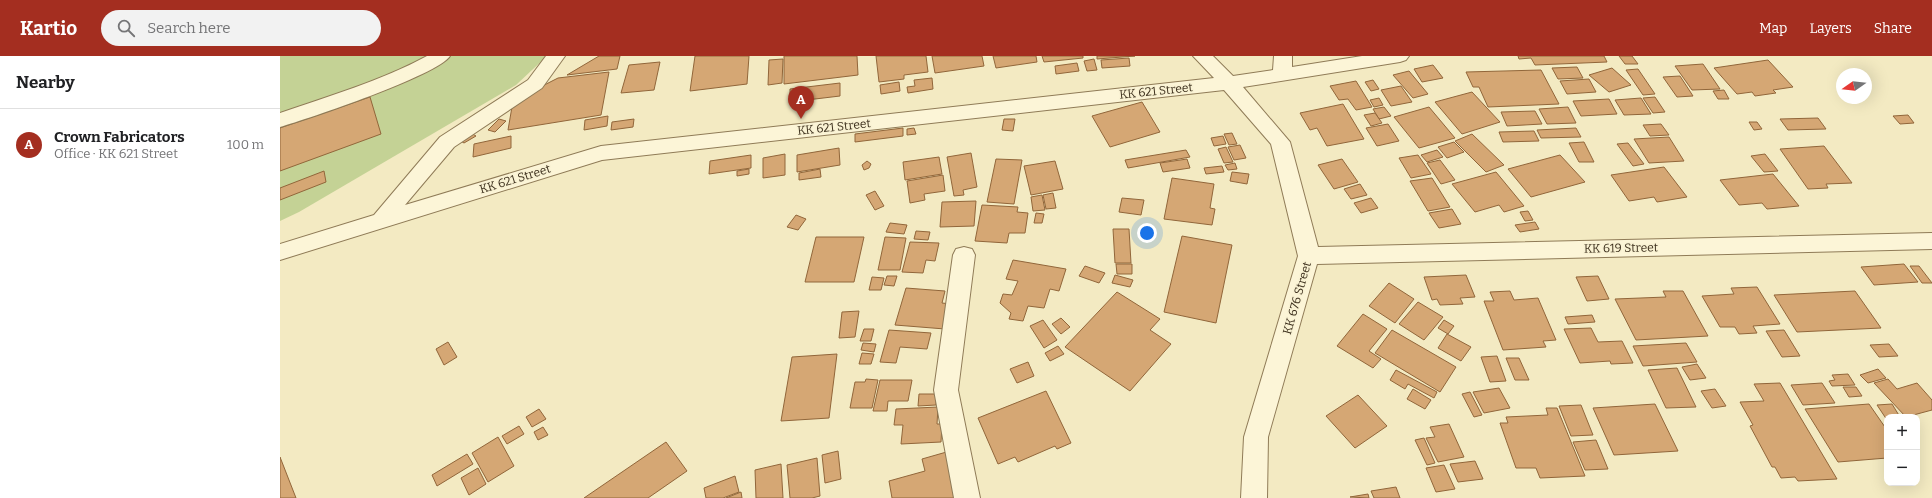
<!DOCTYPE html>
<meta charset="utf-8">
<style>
body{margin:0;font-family:Bitter,serif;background:#f2f2f2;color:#202124}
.controls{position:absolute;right:12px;bottom:12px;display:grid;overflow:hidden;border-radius:8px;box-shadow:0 4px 16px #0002}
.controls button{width:36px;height:36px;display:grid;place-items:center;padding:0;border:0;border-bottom:1px solid #e0e0e0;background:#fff;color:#202124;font:20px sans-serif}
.compass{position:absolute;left:1556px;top:12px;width:36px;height:36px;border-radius:50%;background:#fff;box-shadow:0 4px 16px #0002;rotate:256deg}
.you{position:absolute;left:867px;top:177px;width:14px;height:14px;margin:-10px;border:3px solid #fff;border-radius:50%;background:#1a73e8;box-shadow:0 0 0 6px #1a73e833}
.badge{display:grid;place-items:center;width:26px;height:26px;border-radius:50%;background:#a42e20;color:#fff;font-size:13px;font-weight:700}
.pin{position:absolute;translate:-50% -33px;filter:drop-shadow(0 1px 2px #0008)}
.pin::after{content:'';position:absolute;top:21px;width:14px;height:12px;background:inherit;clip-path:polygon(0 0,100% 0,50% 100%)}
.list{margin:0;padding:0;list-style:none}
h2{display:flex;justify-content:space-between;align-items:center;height:52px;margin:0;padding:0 16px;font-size:17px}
h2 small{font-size:13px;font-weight:400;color:#757577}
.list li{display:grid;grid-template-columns:26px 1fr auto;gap:12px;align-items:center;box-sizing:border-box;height:72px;padding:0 16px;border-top:1px solid #e0e0e0}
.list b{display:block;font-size:15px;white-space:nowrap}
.list p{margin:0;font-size:13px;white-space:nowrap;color:#757577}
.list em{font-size:13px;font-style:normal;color:#757577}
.icon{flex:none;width:22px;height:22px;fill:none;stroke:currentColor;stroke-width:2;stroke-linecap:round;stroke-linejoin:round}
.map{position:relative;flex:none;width:1652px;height:442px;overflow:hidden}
header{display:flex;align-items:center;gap:24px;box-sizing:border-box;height:56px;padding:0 20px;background:#a42e20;color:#fff}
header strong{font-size:19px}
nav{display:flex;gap:22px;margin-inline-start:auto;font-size:14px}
.search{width:280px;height:36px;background:#f2f2f2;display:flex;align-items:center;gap:10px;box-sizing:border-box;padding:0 14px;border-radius:22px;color:#757577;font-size:15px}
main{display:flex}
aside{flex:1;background:#fff}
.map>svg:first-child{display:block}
</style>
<header>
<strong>Kartio</strong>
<div class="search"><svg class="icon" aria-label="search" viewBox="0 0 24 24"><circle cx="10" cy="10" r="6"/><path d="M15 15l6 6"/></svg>Search here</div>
<nav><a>Map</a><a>Layers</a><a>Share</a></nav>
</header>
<main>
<aside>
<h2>Nearby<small></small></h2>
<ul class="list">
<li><span class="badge">A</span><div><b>Crown Fabricators</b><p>Office · KK 621 Street</p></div><em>100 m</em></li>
</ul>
</aside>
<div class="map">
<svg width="1652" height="442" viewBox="0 0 1652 442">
<rect width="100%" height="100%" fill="#f3eac2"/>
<!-- green -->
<polygon fill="#c4d295" points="0,0 267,0 236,29 19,156 0,165"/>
<!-- building -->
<g fill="#d5a774" stroke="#91663a">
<polygon points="319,0 340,0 337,13 287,19"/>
<polygon points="415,0 469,0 467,28 410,35"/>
<polygon points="504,0 577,0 578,19 504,28"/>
<polygon points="596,0 646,0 648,16 624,19 624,23 599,26"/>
<polygon points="652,0 702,0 704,10 655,17"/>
<polygon points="713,0 756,0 757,6 716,12"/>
<polygon points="762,0 803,0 803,2 764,6"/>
<polygon points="817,0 855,0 817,3"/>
<polygon points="1238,0 1324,0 1327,6 1255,9 1251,2 1239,3"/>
<polygon points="1339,0 1352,0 1358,8 1345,8"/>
<polygon points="849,2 850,10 822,12 821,4"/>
<polygon points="503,3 502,27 488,29 489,4"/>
<polygon points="814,3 817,14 807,15 804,5"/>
<polygon points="1488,4 1513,31 1493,34 1496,37 1475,40 1472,36 1457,38 1434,12"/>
<polygon points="380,6 374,34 341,37 349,9"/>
<polygon points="797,7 799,15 776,18 775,10"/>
<polygon points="1423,8 1440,33 1412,34 1395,10"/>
<polygon points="1153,9 1163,22 1142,26 1134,13"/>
<polygon points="1297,11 1303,22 1278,23 1272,12"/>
<polygon points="1332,12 1351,29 1329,36 1309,19"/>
<polygon points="1358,13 1375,38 1363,39 1346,14"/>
<polygon points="1261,14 1279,48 1208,51 1199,31 1193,31 1186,16"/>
<polygon points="1129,15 1148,38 1133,42 1113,19"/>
<polygon points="329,16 321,59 228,74 233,45 278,22"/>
<polygon points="1400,20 1413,40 1397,41 1383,21"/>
<polygon points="652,22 653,33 628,37 627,31 635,30 634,24"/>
<polygon points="1309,23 1316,36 1287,38 1280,25"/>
<polygon points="1093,24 1099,33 1091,35 1085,26"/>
<polygon points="1076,25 1092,51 1076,54 1068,43 1059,44 1050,30"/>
<polygon points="619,26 620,35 601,38 600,29"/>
<polygon points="560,27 560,40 510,46 510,33"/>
<polygon points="1121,30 1132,46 1111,50 1101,34"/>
<polygon points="1444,34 1449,43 1438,43 1433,35"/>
<polygon points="1192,36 1220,66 1182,78 1155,46"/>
<polygon points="90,41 101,78 0,115 0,72"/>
<polygon points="1375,41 1385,56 1373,57 1363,42"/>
<polygon points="1099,42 1103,49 1094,51 1090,44"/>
<polygon points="1361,42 1371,58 1344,59 1335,44"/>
<polygon points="1329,43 1337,58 1301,60 1293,45"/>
<polygon points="862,46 880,76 830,91 812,60"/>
<polygon points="1063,48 1084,83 1047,90 1037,72 1030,74 1020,57"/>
<polygon points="1104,51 1111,60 1099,63 1093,53"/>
<polygon points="1149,51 1175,82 1139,92 1114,61"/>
<polygon points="1288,51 1296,67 1267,68 1259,53"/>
<polygon points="1255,55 1262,68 1227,70 1221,56"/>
<polygon points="1095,57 1102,67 1091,70 1084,59"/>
<polygon points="1628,59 1634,67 1620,68 1613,60"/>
<polygon points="328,60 327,70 304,74 305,64"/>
<polygon points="1538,62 1546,73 1508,74 1500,63"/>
<polygon points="219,63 226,65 215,76 208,74"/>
<polygon points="354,63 353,71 331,74 332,66"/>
<polygon points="724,63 735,63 733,75 722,74"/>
<polygon points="1469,66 1477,66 1482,73 1474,74"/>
<polygon points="1108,68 1119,85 1097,90 1086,72"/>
<polygon points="1381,68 1389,79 1370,80 1363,69"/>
<polygon points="623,72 623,80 575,86 575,78"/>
<polygon points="634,72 636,78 627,79 627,73"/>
<polygon points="1296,72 1301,81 1261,82 1257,74"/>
<polygon points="1254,75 1259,85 1223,86 1219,76"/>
<polygon points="191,77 196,80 184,87 179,84"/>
<polygon points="952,77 957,88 949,89 944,78"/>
<polygon points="1192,78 1224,109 1206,116 1175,85"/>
<polygon points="231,80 231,92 193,101 194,88"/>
<polygon points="943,80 946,88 934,90 931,82"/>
<polygon points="1389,81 1404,105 1369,107 1354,83"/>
<polygon points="1174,86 1184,96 1167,102 1158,91"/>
<polygon points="1304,86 1314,106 1299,106 1289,87"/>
<polygon points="1348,87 1364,108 1353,110 1337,88"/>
<polygon points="960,89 966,102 954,104 948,91"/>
<polygon points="1544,90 1572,127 1546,128 1548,132 1528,133 1500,93"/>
<polygon points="946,91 953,106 944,107 938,93"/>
<polygon points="559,92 560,109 517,116 517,99"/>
<polygon points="906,94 910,101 848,112 845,104"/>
<polygon points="1157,94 1163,101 1147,106 1141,99"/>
<polygon points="691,97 697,131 683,134 684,139 674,140 667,101"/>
<polygon points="505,98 505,119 483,122 483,102"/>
<polygon points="1485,98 1498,115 1484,116 1471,100"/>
<polygon points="471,99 471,112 429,118 430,105"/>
<polygon points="1138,99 1151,118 1131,122 1119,102"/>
<polygon points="1280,99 1305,126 1251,141 1228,113"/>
<polygon points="659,101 662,118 625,124 623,106"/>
<polygon points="716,103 742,104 734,148 707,146"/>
<polygon points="907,103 910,112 883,116 880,107"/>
<polygon points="1062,103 1078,126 1054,133 1038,109"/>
<polygon points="1160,104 1175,124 1161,128 1147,107"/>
<polygon points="587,105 591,108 589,112 584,114 582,109"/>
<polygon points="775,105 783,133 751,139 744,110"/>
<polygon points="955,107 957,113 948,114 945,109"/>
<polygon points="942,110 944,116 926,118 924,112"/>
<polygon points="1384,111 1407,141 1377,146 1374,141 1349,145 1331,119"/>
<polygon points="469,113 469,118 457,120 457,115"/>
<polygon points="540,113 541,121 519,124 519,117"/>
<polygon points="44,115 46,126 0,144 0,132"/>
<polygon points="952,116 969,118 967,128 950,125"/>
<polygon points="1216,116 1244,150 1224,156 1219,149 1195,156 1172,128"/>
<polygon points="1493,118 1519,150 1487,153 1482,147 1459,149 1440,124"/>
<polygon points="663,119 665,135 644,138 645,144 630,147 627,125"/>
<polygon points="892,122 934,128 930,152 935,153 932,169 884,163"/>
<polygon points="1152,122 1170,151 1148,155 1130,125"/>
<polygon points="1080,128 1087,139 1071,143 1064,133"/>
<polygon points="595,135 604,150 595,154 586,139"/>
<polygon points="773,137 776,152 766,153 763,139"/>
<polygon points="762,139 765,154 753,155 751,141"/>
<polygon points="842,142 864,144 861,159 839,156"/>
<polygon points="1091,142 1098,152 1081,157 1074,147"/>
<polygon points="696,145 694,170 660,171 662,146"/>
<polygon points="702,149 738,151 737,156 748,157 745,177 729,177 727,187 695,185"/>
<polygon points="1172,153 1181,168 1159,172 1149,157"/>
<polygon points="1248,155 1253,164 1245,165 1240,156"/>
<polygon points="756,157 764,158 762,167 754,167"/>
<polygon points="516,159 526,163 518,174 507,171"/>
<polygon points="1255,166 1259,173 1240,176 1235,169"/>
<polygon points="610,167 627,169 624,178 606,176"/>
<polygon points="833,173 849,173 851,207 835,207"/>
<polygon points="636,175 650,176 648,184 634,183"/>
<polygon points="902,180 952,189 936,267 884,256"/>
<polygon points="536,181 584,181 574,226 525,226"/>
<polygon points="605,181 626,182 620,214 598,214"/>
<polygon points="630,186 659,187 655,205 646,204 643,217 622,216"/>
<polygon points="733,204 786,213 779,235 770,233 764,252 748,250 743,265 729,263 731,257 720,247 723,238 732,239 738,225 726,223"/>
<polygon points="836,208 852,208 852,218 837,218"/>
<polygon points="1624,208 1638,226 1594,229 1581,211"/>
<polygon points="805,210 825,217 819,227 799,220"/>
<polygon points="1630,210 1639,210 1652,227 1642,227"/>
<polygon points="835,219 853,224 850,231 832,227"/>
<polygon points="1186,219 1195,241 1180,242 1183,248 1160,249 1157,243 1152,244 1144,221"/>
<polygon points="607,220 617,220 614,230 604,229"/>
<polygon points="1318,220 1329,243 1307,245 1296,221"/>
<polygon points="592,221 604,222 601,234 589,234"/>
<polygon points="1109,227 1134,243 1115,267 1089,250"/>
<polygon points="1477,231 1500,268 1473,270 1477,277 1459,278 1455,271 1440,271 1422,240 1454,238 1451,232"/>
<polygon points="626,232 665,235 662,247 671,248 665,273 615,269"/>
<polygon points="1230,235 1234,244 1258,242 1276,284 1263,285 1266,291 1223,294 1204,245 1214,245 1210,236"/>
<polygon points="1383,235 1403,235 1428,280 1356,284 1335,243 1386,241"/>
<polygon points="1575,235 1601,272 1517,276 1494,239"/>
<polygon points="837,236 880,263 870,274 891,288 850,335 785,291"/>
<polygon points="1138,246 1163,261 1144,284 1119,268"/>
<polygon points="579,255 575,281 559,282 562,256"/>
<polygon points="1083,258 1107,273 1089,295 1101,303 1093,312 1057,290"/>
<polygon points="1312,259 1315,266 1288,268 1285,261"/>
<polygon points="781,262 790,271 781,278 772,268"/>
<polygon points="763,264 777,284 764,292 750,270"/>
<polygon points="1164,264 1174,270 1168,278 1158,272"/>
<polygon points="1311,272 1318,286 1342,285 1353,307 1331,308 1330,305 1300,307 1284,273"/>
<polygon points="584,273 594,273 591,285 580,285"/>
<polygon points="609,274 651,277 647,293 620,291 616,307 600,306"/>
<polygon points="1112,274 1176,311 1160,336 1095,297"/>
<polygon points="1504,274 1520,300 1502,301 1486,275"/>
<polygon points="1167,278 1191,291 1181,305 1158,292"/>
<polygon points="168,286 177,301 164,309 156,293"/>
<polygon points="583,287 596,288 594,296 581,294"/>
<polygon points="1406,287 1417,306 1363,310 1353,290"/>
<polygon points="1609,288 1618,300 1599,301 1590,289"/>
<polygon points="778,290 784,298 770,305 765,297"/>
<polygon points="582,297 594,298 591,308 579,308"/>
<polygon points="557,298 549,362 501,365 512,301"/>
<polygon points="1217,300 1226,325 1210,326 1201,301"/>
<polygon points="1226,302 1239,302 1249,324 1235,324"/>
<polygon points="748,306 754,320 737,327 730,313"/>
<polygon points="1417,308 1426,322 1410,324 1402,311"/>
<polygon points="1397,312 1416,351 1386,352 1368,314"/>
<polygon points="1598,313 1606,322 1588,327 1580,319"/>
<polygon points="1116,314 1157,336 1154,342 1128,328 1125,333 1110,324"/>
<polygon points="1568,318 1575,329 1552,330 1549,325 1555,324 1552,319"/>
<polygon points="586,323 598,324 592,352 570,352 575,326 585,326"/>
<polygon points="1608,323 1617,333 1637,327 1652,344 1652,354 1626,361 1594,327"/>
<polygon points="600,324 632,324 628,345 608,345 607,355 593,355"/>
<polygon points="1500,327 1557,423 1518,425 1515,421 1501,422 1495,411 1492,411 1470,370 1473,369 1460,346 1484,345 1474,328"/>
<polygon points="1542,327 1555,347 1523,349 1511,329"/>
<polygon points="1563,331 1576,331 1582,340 1569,341"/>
<polygon points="1219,332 1230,352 1204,357 1193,336"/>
<polygon points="1133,333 1151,344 1145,353 1127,343"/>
<polygon points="1435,333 1446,350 1432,352 1421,335"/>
<polygon points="766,335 791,387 777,393 775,390 738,406 735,401 718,408 698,362"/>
<polygon points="1190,336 1202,359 1194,361 1182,338"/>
<polygon points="639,338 657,338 656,349 638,350"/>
<polygon points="1078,339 1107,370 1075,392 1046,360"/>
<polygon points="1375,348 1398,395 1334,399 1313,352"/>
<polygon points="1589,348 1607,374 1607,402 1558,406 1525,353"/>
<polygon points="1612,348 1620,361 1607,361 1607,364 1597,349"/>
<polygon points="1301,349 1313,379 1291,380 1279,350"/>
<polygon points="658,351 657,368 662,368 661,386 621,388 623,369 614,369 616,353"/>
<polygon points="1266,352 1277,352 1305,420 1260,422 1256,412 1236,412 1220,367 1228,367 1226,361 1268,359"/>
<polygon points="259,353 266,363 252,371 246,361"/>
<polygon points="1169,368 1184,401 1158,406 1146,382 1155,381 1150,371"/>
<polygon points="239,370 244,378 227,388 222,380"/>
<polygon points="263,371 268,379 258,384 254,376"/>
<polygon points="218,381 234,410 208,426 192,397"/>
<polygon points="1144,382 1155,407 1147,409 1135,384"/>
<polygon points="1316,384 1328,413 1305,414 1293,386"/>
<polygon points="386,386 407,415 368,442 304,442"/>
<polygon points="558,395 561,423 545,427 542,399"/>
<polygon points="670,395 681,442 612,442 609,425 645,415 642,403"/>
<polygon points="187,398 193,408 157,430 152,419"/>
<polygon points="0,401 16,442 0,442"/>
<polygon points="537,402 540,440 532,442 510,442 507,409"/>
<polygon points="1195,405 1203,423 1178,426 1170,408"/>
<polygon points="501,408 503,442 476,442 475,414"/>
<polygon points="1164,409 1175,433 1156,436 1146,412"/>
<polygon points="198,412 206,428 189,439 181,422"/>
<polygon points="455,420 459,436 443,442 426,442 424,432"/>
<polygon points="1116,431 1120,442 1094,442 1091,435"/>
<polygon points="461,436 462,442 446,442"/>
<polygon points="1088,438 1089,442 1070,441"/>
</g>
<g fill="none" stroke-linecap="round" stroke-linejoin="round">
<defs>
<g id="minor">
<path d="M147 0H170C158 19 28 63 0 71V57C49 40 101 25 147 0Z"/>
<polygon points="266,0 285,0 262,32 174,91 125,149 321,90 934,22 913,0 933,0 953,20 993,14 994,0 1012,0 1012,11 1082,0 1129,0 1126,4 1120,6 963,31 1010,86 1038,191 1652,177 1652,193 1037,208 988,381 987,442 961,442 964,381 1018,200 991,88 944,34 322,104 0,204 0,188 94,159 160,81 248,24"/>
<polygon points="684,191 692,193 695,199 678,334 700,442 674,442 654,334 673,199 676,193"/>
</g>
</defs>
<!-- minor casing -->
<use href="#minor" stroke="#8f7b57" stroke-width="2"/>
<!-- minor -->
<use href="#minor" fill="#fcf5d7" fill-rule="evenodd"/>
</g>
<g text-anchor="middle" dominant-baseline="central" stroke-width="3" stroke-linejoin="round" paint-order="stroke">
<!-- street labels -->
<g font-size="12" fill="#3d301d" stroke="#f9f2d3">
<text transform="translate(876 35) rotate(-6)">KK 621 Street</text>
<text transform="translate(554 71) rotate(-6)">KK 621 Street</text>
<text transform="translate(235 123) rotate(-17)">KK 621 Street</text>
<text transform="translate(1341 192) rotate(-1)">KK 619 Street</text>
<text transform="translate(1017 242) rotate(-74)">KK 676 Street</text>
</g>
</g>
</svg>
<div class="controls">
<button>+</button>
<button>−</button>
</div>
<svg class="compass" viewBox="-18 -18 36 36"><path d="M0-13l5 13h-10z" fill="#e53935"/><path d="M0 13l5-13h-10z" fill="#757577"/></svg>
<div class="you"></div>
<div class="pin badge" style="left:521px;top:63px">A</div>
</div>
</main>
